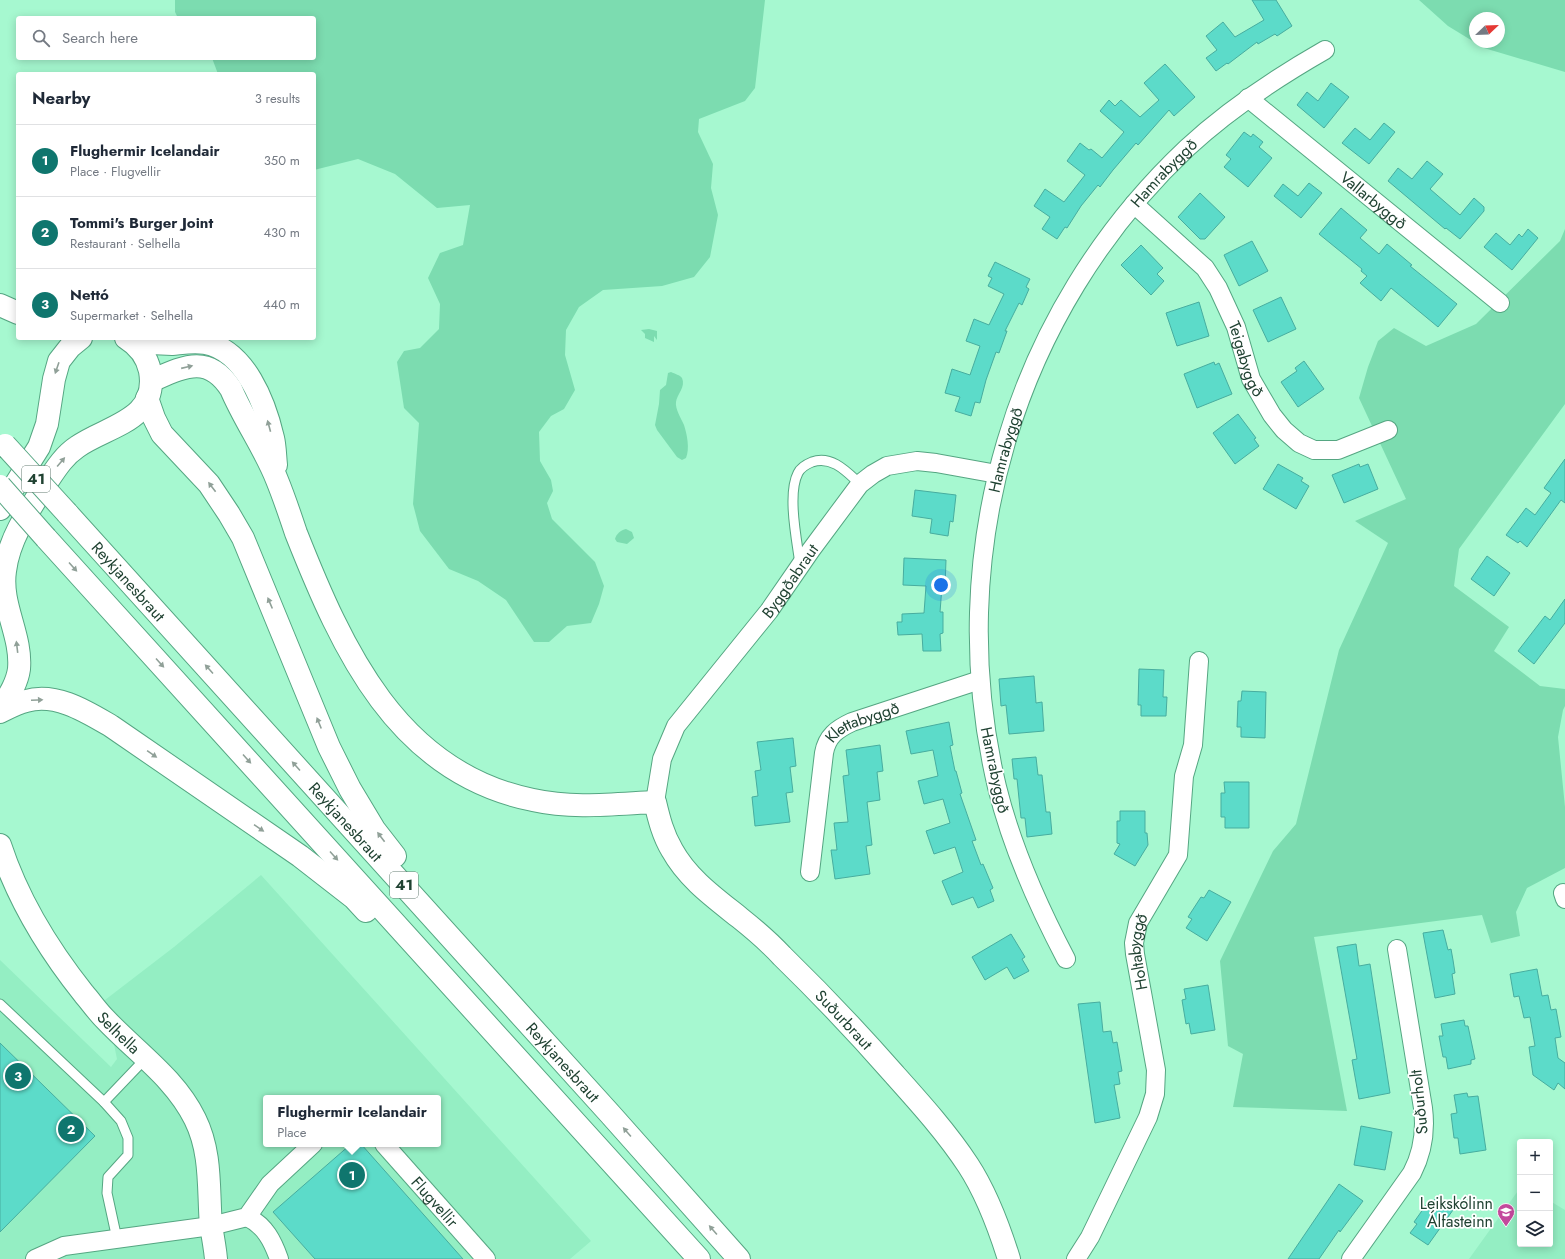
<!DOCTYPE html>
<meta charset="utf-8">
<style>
body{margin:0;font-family:Jost,sans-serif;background:#f6f6f7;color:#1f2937}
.controls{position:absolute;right:12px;bottom:12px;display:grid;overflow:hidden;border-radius:4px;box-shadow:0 2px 10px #0003}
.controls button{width:36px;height:36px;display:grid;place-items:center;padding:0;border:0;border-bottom:1px solid #e0e1e3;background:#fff;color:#1f2937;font:20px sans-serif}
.compass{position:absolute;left:1469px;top:12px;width:36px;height:36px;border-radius:50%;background:#fff;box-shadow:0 2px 10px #0003;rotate:67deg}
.you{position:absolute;left:941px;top:585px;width:14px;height:14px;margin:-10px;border:3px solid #fff;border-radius:50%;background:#1a73e8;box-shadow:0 0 0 6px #1a73e833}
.badge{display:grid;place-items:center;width:26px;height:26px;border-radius:50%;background:#0f766e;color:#fff;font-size:13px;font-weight:700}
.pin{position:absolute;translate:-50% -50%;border:2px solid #fff;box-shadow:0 1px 4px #0006}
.popup{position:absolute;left:263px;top:1095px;width:178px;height:52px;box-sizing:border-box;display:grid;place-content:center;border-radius:4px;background:#fff;filter:drop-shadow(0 1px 3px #0005);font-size:13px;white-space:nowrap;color:#747a83}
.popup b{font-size:15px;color:#1f2937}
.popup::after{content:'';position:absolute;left:50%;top:100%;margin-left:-8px;border:8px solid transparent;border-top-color:#fff}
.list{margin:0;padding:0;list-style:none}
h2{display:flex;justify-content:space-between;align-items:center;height:52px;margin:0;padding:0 16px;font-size:17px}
h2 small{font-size:13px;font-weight:400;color:#747a83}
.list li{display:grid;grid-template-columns:26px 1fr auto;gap:12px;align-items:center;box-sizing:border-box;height:72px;padding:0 16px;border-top:1px solid #e0e1e3}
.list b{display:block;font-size:15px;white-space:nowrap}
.list p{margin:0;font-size:13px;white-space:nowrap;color:#747a83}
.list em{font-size:13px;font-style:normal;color:#747a83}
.icon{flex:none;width:22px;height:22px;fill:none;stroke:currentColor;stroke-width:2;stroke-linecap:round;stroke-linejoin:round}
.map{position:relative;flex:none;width:1565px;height:1259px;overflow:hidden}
.search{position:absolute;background:#fff;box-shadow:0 2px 10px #0003;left:16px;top:16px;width:300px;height:44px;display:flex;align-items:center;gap:10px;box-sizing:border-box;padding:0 14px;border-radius:4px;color:#747a83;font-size:15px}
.panel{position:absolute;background:#fff;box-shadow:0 2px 10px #0003;left:16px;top:72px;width:300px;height:268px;border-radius:4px}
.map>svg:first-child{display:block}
</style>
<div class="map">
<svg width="1565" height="1259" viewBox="0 0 1565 1259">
<rect width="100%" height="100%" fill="#a6f8d0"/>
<!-- built -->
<g fill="#94eec3" fill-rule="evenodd">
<path d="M261 875 591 1241 570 1259H0V960L111 1067 117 1059 105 1000 174 947ZM266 1098H438V1144H266Z"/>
<polygon points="1520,1188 1520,1244 1550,1244 1550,1201 1565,1210 1565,1259 1469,1259"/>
</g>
<!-- green -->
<g fill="#7cdcb0" fill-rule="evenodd">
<polygon points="175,0 765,0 755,88 745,101 699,119 698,132 713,164 711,188 718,215 710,257 694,277 662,286 603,290 579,307 566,330 565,355 575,390 564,409 551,416 539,432 540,461 551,480 553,491 547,503 552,519 595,562 604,586 599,604 591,623 567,626 549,642 534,642 506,600 478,581 449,569 420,531 413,504 419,423 404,408 397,362 404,351 420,348 439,329 440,304 428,278 440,253 463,245 470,205 437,208 395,174 358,159 314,170 314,74 218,74 212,58 314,58 314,18 178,18 175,12"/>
<path d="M1419 0H1565V72L1484 48 1448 26ZM1475 18H1499V42H1475Z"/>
<polygon points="1565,229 1565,404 1459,549 1454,586 1509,627 1494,651 1540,686 1565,689 1565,706 1563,710 1558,737 1565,807 1565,868 1527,888 1516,912 1520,936 1491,943 1482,915 1314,937 1347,1111 1233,1107 1243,1054 1228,1046 1220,961 1273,851 1296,824 1339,650 1388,543 1355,521 1406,499 1359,398 1368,367 1378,341 1394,328 1426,346 1476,324 1560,241"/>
<polygon points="649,329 657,331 657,340 654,336 654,342 645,338 645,334 641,330"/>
<path d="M671 372C675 374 680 375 682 378 686 387 677 394 676 402 675 409 681 418 684 425 687 434 690 449 686 458L682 460 677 457 657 430 655 425 659 404 660 390 666 385 668 373Z"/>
<path d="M626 529 632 532 634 538 627 544 617 542 615 539C616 534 621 530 626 529Z"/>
</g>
<!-- building -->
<g fill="#5cdbc9" stroke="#47ad9f">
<polygon points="1252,0 1276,0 1292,26 1277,36 1275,34 1258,44 1257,42 1228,64 1227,63 1216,71 1206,58 1217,50 1206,36 1223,22 1235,37 1264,20"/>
<polygon points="1165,64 1195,97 1174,116 1169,110 1138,145 1136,143 1113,170 1100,187 1098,185 1081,206 1067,228 1065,227 1057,239 1042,229 1050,217 1034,206 1045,189 1064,202 1085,175 1067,161 1080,143 1089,150 1091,149 1102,158 1124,132 1100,111 1109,100 1115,106 1121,100 1140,117 1159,100 1144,83"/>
<polygon points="1331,83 1349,97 1324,128 1297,105 1307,92 1318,101"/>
<polygon points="1384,123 1395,132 1369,164 1342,143 1355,128 1370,140"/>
<polygon points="1244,132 1251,137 1253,134 1263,142 1259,147 1272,158 1248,187 1224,167 1231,159 1226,155"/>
<polygon points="1427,161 1443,174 1430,189 1460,215 1474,198 1484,207 1484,211 1460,239 1446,228 1445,229 1388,181 1398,168 1412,179"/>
<polygon points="1309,183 1322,193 1301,218 1274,196 1283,184 1298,196"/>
<polygon points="1200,193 1225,217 1205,239 1200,239 1178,217"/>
<polygon points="1341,208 1367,230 1360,238 1379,254 1387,244 1412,265 1410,266 1457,304 1438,327 1391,288 1381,301 1360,283 1367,276 1361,271 1362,269 1319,234"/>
<polygon points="1528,229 1538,238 1512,270 1484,247 1496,233 1510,245 1519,234 1522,237"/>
<polygon points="1252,241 1268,271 1239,286 1224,255"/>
<polygon points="1141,245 1163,268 1157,274 1164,281 1151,295 1121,265"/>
<polygon points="995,262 1030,279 1026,287 1029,289 1022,305 1019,303 1005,331 1007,331 999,353 996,352 986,380 980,403 975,402 971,416 955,411 960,397 945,393 952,369 970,375 980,346 966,341 974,319 989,325 1004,294 988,286 992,278 988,276"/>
<polygon points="1281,297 1296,329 1268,342 1253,310"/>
<polygon points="1199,302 1209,336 1177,346 1166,313"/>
<polygon points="1304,361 1324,389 1298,407 1281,382 1297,371 1295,368"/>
<polygon points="1214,362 1215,365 1219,363 1232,394 1197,408 1184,374"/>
<polygon points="1238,414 1256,438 1254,439 1259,446 1235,464 1213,433"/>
<polygon points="1565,459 1565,503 1561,500 1527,547 1520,541 1518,543 1506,535 1526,508 1535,515 1551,493 1544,488"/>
<polygon points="1278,464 1303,478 1301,481 1309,486 1296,509 1263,489"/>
<polygon points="1359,464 1360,467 1368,464 1378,489 1344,503 1332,475"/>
<polygon points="915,490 956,495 953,522 950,521 948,536 930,533 932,519 912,516"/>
<polygon points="1487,556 1510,573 1494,596 1471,579"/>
<polygon points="904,558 946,560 945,587 942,587 940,612 943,612 943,633 940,634 941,651 923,651 922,634 898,635 897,622 902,622 902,614 924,613 926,586 903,585"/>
<polygon points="1565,599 1565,623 1534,664 1518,651 1545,616 1550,620"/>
<polygon points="1139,669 1164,670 1163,697 1167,697 1166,716 1141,716 1141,705 1138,705"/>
<polygon points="1034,676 1036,703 1042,702 1044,731 1009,734 1006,705 1001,706 999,679"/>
<polygon points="1242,691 1266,692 1265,738 1241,737 1241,727 1237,727 1238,701 1241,701"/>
<polygon points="949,722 953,745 950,746 955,771 956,771 962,793 960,794 976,840 972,841 981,865 983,864 993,888 990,890 994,901 978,908 973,897 952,905 942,881 963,872 955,847 934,854 926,831 950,823 943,799 924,804 918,781 938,776 933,750 911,754 906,731"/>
<polygon points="793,738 796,766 790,767 793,792 786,793 790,822 755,826 752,797 758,796 755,771 761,770 757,742"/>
<polygon points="880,745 883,771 877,772 880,800 867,802 872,845 866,846 870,874 835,879 831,850 837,850 834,823 848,822 843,776 849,775 846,750"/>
<polygon points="1036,757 1038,775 1042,775 1046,812 1050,812 1052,834 1027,837 1025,818 1021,818 1017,779 1014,779 1012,759"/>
<polygon points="1224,782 1249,782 1249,828 1225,828 1225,817 1221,817 1221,793 1225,793"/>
<polygon points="1120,811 1145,811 1145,833 1147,833 1148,845 1135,866 1114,854 1120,844 1117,843 1117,821 1120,821"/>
<polygon points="1209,890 1231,902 1207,941 1186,928 1192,919 1188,917 1201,897 1204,898"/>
<polygon points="1443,930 1448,950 1451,949 1453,960 1455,973 1452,974 1455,994 1435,998 1423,933"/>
<polygon points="1011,934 1025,957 1022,959 1029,971 1014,979 1007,967 985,980 972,957"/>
<polygon points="1356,944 1359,966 1370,964 1390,1093 1359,1099 1352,1060 1357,1059 1337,947"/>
<polygon points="1537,969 1542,996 1548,995 1551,1010 1556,1009 1561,1037 1555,1038 1558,1058 1565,1063 1565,1089 1558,1083 1554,1090 1533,1075 1529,1047 1535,1046 1530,1017 1524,1018 1519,996 1514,997 1510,974"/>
<polygon points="1208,985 1215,1030 1191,1034 1189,1023 1186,1024 1182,1000 1186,999 1184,989"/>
<polygon points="1100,1002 1103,1032 1111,1031 1113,1043 1117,1042 1122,1071 1118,1072 1120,1084 1114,1085 1120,1118 1095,1123 1078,1004"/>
<polygon points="1464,1020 1465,1026 1468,1026 1475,1059 1471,1060 1471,1064 1448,1069 1446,1057 1443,1057 1439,1036 1443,1036 1441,1024"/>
<polygon points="0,1043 95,1136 0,1232"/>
<polygon points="1467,1093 1468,1097 1478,1096 1486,1150 1460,1154 1458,1138 1454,1138 1451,1114 1457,1113 1454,1095"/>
<polygon points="1361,1126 1392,1132 1385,1170 1354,1165"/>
<polygon points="351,1144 361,1144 463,1259 315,1259 273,1212"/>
<polygon points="1339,1184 1363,1201 1340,1232 1339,1230 1319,1259 1288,1259"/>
<polygon points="1436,1198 1453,1210 1428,1245 1410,1233 1417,1224 1414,1222 1426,1205 1429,1207"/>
</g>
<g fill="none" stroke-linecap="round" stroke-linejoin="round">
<defs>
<g id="service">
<path d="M800 564C797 541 787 494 798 473 801 467 807 464 812 462 832 455 847 472 860 484"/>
<polyline points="0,1004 104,1102 121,1121 128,1138 128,1155 108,1177 107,1193 117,1239"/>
<polyline points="104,1102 146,1058"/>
</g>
<g id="minor">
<path id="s1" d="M1248 98 1500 303"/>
<path id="s2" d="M1134 204 1205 268 1218 288 1236 327 1251 379 1272 415 1284 430 1299 443 1314 450H1338L1388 430"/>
<path id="s3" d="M655 802 662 759 676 726 769 611 811 550 860 484 873 474 887 466 917 461 936 463 997 474"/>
<path id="s4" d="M810 872 824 753C827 736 837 729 852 722L980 680"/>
<polyline points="1563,893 1565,899"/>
<path id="s5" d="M1066 959C1037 904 1012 848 997 787 942 555 1013 312 1187 148 1229 109 1276 78 1325 50"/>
<path id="s6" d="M384 1144 486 1259"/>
<path d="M247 1217C265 1225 273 1242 279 1259"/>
<polyline points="35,1259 64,1246 211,1226 247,1217 270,1184 313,1144"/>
<path id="s7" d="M1076 1259 1090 1237 1148 1117 1155 1094 1156 1070 1135 954 1134 943 1138 923 1178 855 1184 776 1193 745 1199 661"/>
<path d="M1351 1259 1412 1173C1423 1152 1426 1132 1423 1108L1397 949"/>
</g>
<g id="tertiary">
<path d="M132 341C145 343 158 344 172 344 183 343 194 341 205 343 245 350 265 403 273 438 275 446 275 456 276 465"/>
<path id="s8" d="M151 381C183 367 208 353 231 389 244 420 265 449 277 480 284 497 290 515 296 533 342 649 397 773 533 800 573 809 614 804 655 802 659 819 663 835 672 850 688 879 715 898 740 918 755 930 769 942 782 956 821 994 858 1033 894 1074 920 1103 947 1133 968 1165 987 1194 999 1227 1009 1259"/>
<path id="s9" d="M0 845C18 900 48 949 84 994 91 1002 97 1011 105 1019 136 1052 175 1078 195 1119 212 1153 208 1190 211 1226 213 1237 215 1248 216 1259"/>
</g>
<g id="secondary">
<polyline points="0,509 39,447 47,424 54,379 59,361 70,347 81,338"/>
<path d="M0 710C8 697 17 684 19 669 22 635 0 605 5 571 9 537 31 507 49 479 57 467 65 455 77 447 106 426 159 421 150 371 147 357 139 346 126 338"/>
</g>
<g id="trunk">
<polyline points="0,305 18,313"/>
<polyline points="147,398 154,418 162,434 209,484 229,514 243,538 329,747 350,789 374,829 395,856"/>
<path id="s10" d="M67 513 611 1115 739 1259"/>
<polyline points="46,538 699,1259"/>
<path d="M0 712C8 708 17 703 26 701 56 692 87 712 111 726L300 856 354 898 366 911"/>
</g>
</defs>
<!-- service casing -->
<use href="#service" stroke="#55a682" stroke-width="11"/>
<!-- minor casing -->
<use href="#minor" stroke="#55a682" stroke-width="20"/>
<!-- tertiary casing -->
<use href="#tertiary" stroke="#55a682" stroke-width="24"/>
<!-- secondary casing -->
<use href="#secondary" stroke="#55a682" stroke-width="24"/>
<!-- trunk casing -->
<use href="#trunk" stroke="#55a682" stroke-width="24"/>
<!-- service -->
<use href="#service" stroke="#fff" stroke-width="9"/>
<!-- minor -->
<use href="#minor" stroke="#fff" stroke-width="18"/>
<!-- tertiary -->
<use href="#tertiary" stroke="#fff" stroke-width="22"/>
<!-- secondary -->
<use href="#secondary" stroke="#fff" stroke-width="22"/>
<!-- trunk -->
<use href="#trunk" stroke="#fff" stroke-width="22"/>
<defs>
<g id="trunk-bridge">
<polyline points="5,445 67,513"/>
<polyline points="0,486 46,538"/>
</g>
</defs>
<!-- trunk-bridge casing -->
<use href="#trunk-bridge" stroke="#55a682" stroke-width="24" stroke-linecap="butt"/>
<!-- trunk-bridge -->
<use href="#trunk-bridge" stroke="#fff" stroke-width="22"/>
</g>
<!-- one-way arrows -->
<defs><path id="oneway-solid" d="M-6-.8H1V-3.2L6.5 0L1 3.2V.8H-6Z"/></defs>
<g fill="#90a098">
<use href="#oneway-solid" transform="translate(187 367) rotate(-13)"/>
<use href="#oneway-solid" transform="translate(57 368) rotate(109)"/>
<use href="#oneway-solid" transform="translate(269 426) rotate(-105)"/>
<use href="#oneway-solid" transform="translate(61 462) rotate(-50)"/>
<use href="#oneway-solid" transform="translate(212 487) rotate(-127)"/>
<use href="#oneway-solid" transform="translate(73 567) rotate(48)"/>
<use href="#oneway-solid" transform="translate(270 603) rotate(-113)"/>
<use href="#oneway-solid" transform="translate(17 647) rotate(-97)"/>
<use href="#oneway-solid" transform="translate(160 663) rotate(48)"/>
<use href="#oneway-solid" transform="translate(209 669) rotate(-132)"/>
<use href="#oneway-solid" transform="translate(37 700) rotate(-3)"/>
<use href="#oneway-solid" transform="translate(319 723) rotate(-112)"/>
<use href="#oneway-solid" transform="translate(152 754) rotate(35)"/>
<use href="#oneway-solid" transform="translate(247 759) rotate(48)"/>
<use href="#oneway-solid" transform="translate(296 766) rotate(-132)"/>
<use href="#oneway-solid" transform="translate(259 828) rotate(34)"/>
<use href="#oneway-solid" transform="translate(381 837) rotate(-127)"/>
<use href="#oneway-solid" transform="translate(334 856) rotate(48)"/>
<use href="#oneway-solid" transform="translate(627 1132) rotate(-131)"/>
<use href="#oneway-solid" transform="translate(713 1230) rotate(-131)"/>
</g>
<!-- icons -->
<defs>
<symbol id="school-pin" viewBox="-11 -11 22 30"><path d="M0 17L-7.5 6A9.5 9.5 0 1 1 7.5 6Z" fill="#c3499c" stroke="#fff"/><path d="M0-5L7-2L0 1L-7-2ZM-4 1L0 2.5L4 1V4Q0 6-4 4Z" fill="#fff"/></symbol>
</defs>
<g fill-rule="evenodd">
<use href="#school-pin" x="1496" y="1202" width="20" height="27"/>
</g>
<g text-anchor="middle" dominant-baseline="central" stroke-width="3.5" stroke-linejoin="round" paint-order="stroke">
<!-- shield labels -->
<g fill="#fff" stroke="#637b70" stroke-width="1">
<rect x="22" y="466" width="28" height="26" rx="3"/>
<rect x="390" y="872" width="28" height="26" rx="3"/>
</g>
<g font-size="15" font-weight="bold" fill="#204232">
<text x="36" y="479">41</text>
<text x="404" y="885">41</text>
</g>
<!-- street labels -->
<g font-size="16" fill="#204232" stroke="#fff">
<text stroke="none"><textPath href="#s5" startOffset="850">Hamrabyggð</textPath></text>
<text stroke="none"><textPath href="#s1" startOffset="162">Vallarbyggð</textPath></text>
<text stroke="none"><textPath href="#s2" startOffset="196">Teigabyggð</textPath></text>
<text stroke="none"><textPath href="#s5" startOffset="527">Hamrabyggð</textPath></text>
<text stroke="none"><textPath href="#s10" startOffset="92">Reykjanesbraut</textPath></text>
<text stroke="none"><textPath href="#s3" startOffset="264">Byggðabraut</textPath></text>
<text stroke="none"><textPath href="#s4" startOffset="173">Klettabyggð</textPath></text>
<text transform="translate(995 770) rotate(78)">Hamrabyggð</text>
<text stroke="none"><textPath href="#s10" startOffset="416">Reykjanesbraut</textPath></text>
<text stroke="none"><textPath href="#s7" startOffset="328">Holtabyggð</textPath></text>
<text stroke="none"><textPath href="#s8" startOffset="1040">Suðurbraut</textPath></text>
<text stroke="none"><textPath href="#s9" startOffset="224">Selhella</textPath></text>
<text stroke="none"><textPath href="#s10" startOffset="740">Reykjanesbraut</textPath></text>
<text transform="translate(1419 1102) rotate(-96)">Suðurholt</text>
<text stroke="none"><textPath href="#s6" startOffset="77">Flugvellir</textPath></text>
</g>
<!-- poi labels -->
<g font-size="16" fill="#204232" stroke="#fff" text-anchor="end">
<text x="1493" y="1203">Leikskólinn<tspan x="1493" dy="18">Álfasteinn</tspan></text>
</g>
</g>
</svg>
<div class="controls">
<button>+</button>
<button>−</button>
<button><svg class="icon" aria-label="layers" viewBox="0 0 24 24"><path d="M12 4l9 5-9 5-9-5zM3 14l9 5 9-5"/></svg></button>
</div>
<svg class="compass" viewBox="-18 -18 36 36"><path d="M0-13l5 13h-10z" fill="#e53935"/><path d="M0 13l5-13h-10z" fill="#747a83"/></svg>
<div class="you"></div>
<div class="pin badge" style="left:352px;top:1175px">1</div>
<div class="popup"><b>Flughermir Icelandair</b>Place</div>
<div class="pin badge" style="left:71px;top:1129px">2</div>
<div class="pin badge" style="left:18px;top:1076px">3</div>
<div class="search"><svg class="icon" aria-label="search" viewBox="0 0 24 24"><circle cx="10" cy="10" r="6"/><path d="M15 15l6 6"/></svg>Search here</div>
<section class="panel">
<h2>Nearby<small>3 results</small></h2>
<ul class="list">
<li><span class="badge">1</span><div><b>Flughermir Icelandair</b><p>Place · Flugvellir</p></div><em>350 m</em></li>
<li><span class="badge">2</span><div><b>Tommi's Burger Joint</b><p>Restaurant · Selhella</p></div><em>430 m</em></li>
<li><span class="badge">3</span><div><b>Nettó</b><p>Supermarket · Selhella</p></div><em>440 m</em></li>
</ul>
</section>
</div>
